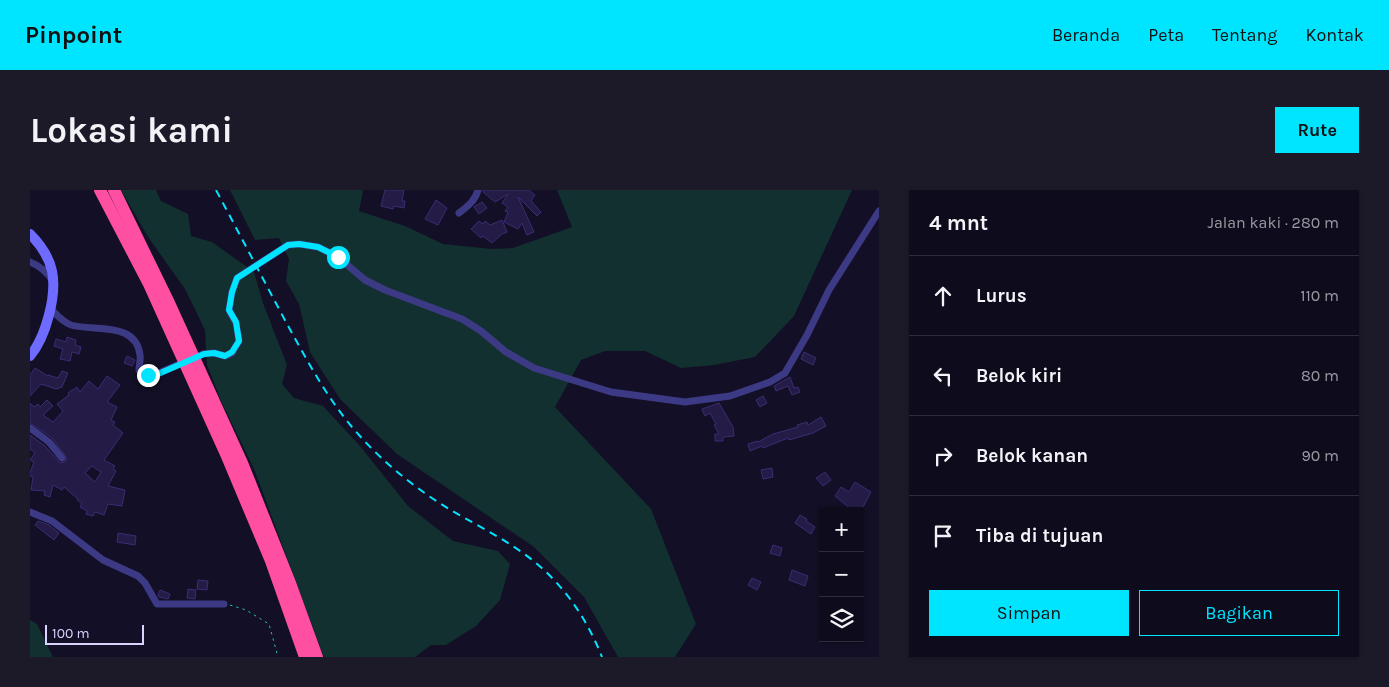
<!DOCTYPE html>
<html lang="id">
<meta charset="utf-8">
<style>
body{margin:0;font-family:Karla,sans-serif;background:#1c1929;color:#f1f3f6}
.controls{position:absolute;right:15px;bottom:15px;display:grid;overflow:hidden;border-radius:0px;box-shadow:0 1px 4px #0004}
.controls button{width:45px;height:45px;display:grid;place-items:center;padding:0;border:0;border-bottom:1px solid #2e2b3b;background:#0e0b1c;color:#f1f3f6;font:25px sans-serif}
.scale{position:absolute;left:15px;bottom:12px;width:99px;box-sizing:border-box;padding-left:5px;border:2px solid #d9d4ff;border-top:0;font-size:14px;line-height:18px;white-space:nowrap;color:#d9d4ff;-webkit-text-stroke:4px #130f26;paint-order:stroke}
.stop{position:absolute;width:15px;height:15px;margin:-11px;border:4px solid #00e5ff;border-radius:50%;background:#fff}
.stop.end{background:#00e5ff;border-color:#fff;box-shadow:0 1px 5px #0008}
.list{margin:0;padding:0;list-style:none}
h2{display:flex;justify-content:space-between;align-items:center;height:65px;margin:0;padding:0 20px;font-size:21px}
h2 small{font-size:16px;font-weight:400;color:#9b9ba3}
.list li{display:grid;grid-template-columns:32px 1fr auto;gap:15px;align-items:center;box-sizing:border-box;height:80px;padding:0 20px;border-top:1px solid #2e2b3b}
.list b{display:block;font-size:19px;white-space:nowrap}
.list em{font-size:16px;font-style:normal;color:#9b9ba3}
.actions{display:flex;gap:10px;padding:15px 20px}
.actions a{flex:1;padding:11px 0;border:1px solid #00e5ff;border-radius:0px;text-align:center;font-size:18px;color:#00e5ff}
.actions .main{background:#00e5ff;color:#111}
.icon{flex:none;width:28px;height:28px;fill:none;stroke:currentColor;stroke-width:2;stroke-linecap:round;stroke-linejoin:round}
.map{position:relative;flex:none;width:849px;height:467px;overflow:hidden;border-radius:0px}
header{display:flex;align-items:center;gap:30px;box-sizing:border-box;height:70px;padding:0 25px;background:#00e5ff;color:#111}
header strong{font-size:24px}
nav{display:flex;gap:28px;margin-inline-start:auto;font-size:18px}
.intro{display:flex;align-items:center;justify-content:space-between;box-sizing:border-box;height:120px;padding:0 30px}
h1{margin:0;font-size:35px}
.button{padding:12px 22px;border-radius:0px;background:#00e5ff;color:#111;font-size:18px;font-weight:700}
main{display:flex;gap:30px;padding:0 30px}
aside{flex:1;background:#0e0b1c;border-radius:0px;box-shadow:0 1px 4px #0004}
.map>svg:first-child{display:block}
</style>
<header>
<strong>Pinpoint</strong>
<nav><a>Beranda</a><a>Peta</a><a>Tentang</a><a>Kontak</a></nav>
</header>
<div class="intro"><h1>Lokasi kami</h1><a class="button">Rute</a></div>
<main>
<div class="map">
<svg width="849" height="467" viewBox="0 0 849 467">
<rect width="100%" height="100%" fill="#130f26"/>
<!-- green -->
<g fill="#12302f">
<polygon points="91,0 126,0 131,11 158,24 161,46 182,52 224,82 233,113 257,175 252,194 264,208 293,216 330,256 378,316 423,351 468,361 480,374 470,410 446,436 416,455 401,455 385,467 294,467 224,279 192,213 177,175 175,140 155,99 118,47"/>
<polygon points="200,0 333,0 329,21 375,36 413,54 462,59 483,58 542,37 527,0 822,0 764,126 725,167 684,175 651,178 615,161 575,161 551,170 525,217 621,319 666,434 645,467 588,467 554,407 504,357 367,264 310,209 280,162 269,114 256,91 259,69 249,48 225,50"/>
<polygon points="0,430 7,434 23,467 0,467"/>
</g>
<!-- building -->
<g fill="#241b47" stroke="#3b2d73" fill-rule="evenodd">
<polygon points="355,0 374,0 372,11 375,11 374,18 364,16 363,19 351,16"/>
<polygon points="453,0 499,0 505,5 501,11 511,22 507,26 488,7 504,42 497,45 492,33 488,39 474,32 478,22 475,21 478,17 472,13 478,4 465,12 453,2"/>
<polygon points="406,10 417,18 408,35 395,29"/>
<polygon points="452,12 457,18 449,24 444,17"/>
<polygon points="472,30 477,42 472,44 462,53 453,46 451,48 441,39 449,31 453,34 455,31 460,35"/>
<polygon points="37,147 46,150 45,155 51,157 49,164 42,162 40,171 30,169 33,159 24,156 26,149 36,152"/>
<polygon points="774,162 786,168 783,175 771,169"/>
<polygon points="97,166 105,170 102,176 94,173"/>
<polygon points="5,178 18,186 18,185 28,188 32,181 38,183 32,197 26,199 11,194 0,206 0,185"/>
<path d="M77 186 90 195 77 212 87 217 81 230 85 232 83 235 93 243 74 270 85 276 83 279 86 281 78 296 95 300 92 316 78 314 74 325 65 322 63 326 56 324 57 321 50 317 52 313 47 310 48 309 34 297 32 300 23 295 20 307 14 305 15 301 1 300 3 287 0 286V283L4 272 0 270 5 263 0 259V245L15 256 30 273 35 272 37 268 22 248 0 233V213L4 217 8 214 10 217 17 210 23 216 13 225 23 232 33 221 27 214 39 205 38 203 47 197 50 202 59 191 68 199ZM62 276 71 282 65 292 55 283Z"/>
<polygon points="760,187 764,198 768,197 770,202 762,205 758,196 746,201 744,196"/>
<polygon points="733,206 737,213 730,217 726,210"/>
<polygon points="689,213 703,237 704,246 693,247 693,251 685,251 685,244 689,244 684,235 686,234 680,223 675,226 672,219"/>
<polygon points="791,227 796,236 783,243 759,250 758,248 733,258 732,256 720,261 718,254 727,251 728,252 743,244 768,237 767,235 777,232 778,235"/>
<polygon points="742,278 743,287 733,289 731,280"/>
<polygon points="795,282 801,290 793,296 786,288"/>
<polygon points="825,292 841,302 831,321 821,319 805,306 811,297 819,302"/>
<polygon points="770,325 777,329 776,331 785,337 781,344 765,333"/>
<polygon points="8,331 19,335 29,343 24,350 5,335"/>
<polygon points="88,343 106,346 105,355 87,352"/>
<polygon points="743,355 752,358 750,366 740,363"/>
<polygon points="762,380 778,386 775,396 759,390"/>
<polygon points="722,388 731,392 727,400 718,395"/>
<polygon points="168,390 178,391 177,400 167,399"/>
<polygon points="158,399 166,400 165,409 157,408"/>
<polygon points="130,400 140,404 138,409 129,407 128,405"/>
</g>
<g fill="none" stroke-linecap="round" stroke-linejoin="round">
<!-- path -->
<polyline stroke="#2fb8b0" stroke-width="1" stroke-dasharray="2.5 4" stroke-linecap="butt" points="200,415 216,420 239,434 248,467"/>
<!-- street -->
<g stroke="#3d3a85" stroke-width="7">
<path d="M429 23C438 16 445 11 448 0"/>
<path d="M0 72C10 76 16 81 22 90"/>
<path d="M20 118C26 124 32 132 41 135 65 142 106 131 110 165 111 170 109 175 109 180L118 185 122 186 173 164 184 163 195 166 202 163 209 151 206 133 199 120 202 102 207 88 258 55 269 54 288 57 308 67 335 90 355 100 432 129 451 141 476 162 504 178 581 202 655 212 700 206 740 192 755 183 777 145 799 100 849 21"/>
<polyline points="0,238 19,252 32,268"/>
<polyline points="0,322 22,331 73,370 108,386 115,393 127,414 194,414"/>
</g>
<!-- secondary -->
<path stroke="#6f6bff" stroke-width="10" d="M0 44C10 54 19 67 22 81 27 105 16 147 0 166"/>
<!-- highway -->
<g stroke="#ff4fa3" stroke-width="12">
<polyline points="70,0 119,94 196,264 241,371 275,467"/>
<polyline points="84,0 139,113 212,273 260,393 287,467"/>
</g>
<!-- rail -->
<path stroke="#00e5ff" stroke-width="2" stroke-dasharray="8 6" stroke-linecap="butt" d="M186 0C210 45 233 89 257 134 278 172 299 212 329 245 354 273 386 299 419 319 451 338 486 354 514 380 540 404 559 434 572 467"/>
</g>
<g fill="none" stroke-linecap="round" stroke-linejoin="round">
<!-- route -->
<polyline stroke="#00e5ff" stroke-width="6" points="118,185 128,184 174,164 184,163 195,166 202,162 209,151 206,132 199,120 202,102 207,88 258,55 269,54 288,57 308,67"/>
</g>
</svg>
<div class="controls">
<button>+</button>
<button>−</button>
<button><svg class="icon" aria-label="layers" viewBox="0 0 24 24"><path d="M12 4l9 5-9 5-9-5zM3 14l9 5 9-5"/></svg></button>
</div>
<div class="scale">100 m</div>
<div class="stop" style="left:308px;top:67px"></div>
<div class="stop end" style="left:118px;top:185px"></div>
</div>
<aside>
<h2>4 mnt<small>Jalan kaki · 280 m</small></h2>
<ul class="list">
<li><svg class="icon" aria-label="ahead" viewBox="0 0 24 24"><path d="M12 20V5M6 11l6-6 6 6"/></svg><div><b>Lurus</b></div><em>110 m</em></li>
<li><svg class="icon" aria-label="left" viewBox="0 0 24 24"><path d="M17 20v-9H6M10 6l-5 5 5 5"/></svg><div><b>Belok kiri</b></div><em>80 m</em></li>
<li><svg class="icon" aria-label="right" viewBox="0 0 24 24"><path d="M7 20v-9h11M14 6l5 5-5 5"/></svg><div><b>Belok kanan</b></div><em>90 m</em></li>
<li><svg class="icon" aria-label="arrive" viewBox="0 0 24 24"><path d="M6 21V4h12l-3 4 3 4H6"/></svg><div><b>Tiba di tujuan</b></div></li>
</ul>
<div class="actions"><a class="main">Simpan</a><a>Bagikan</a></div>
</aside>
</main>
